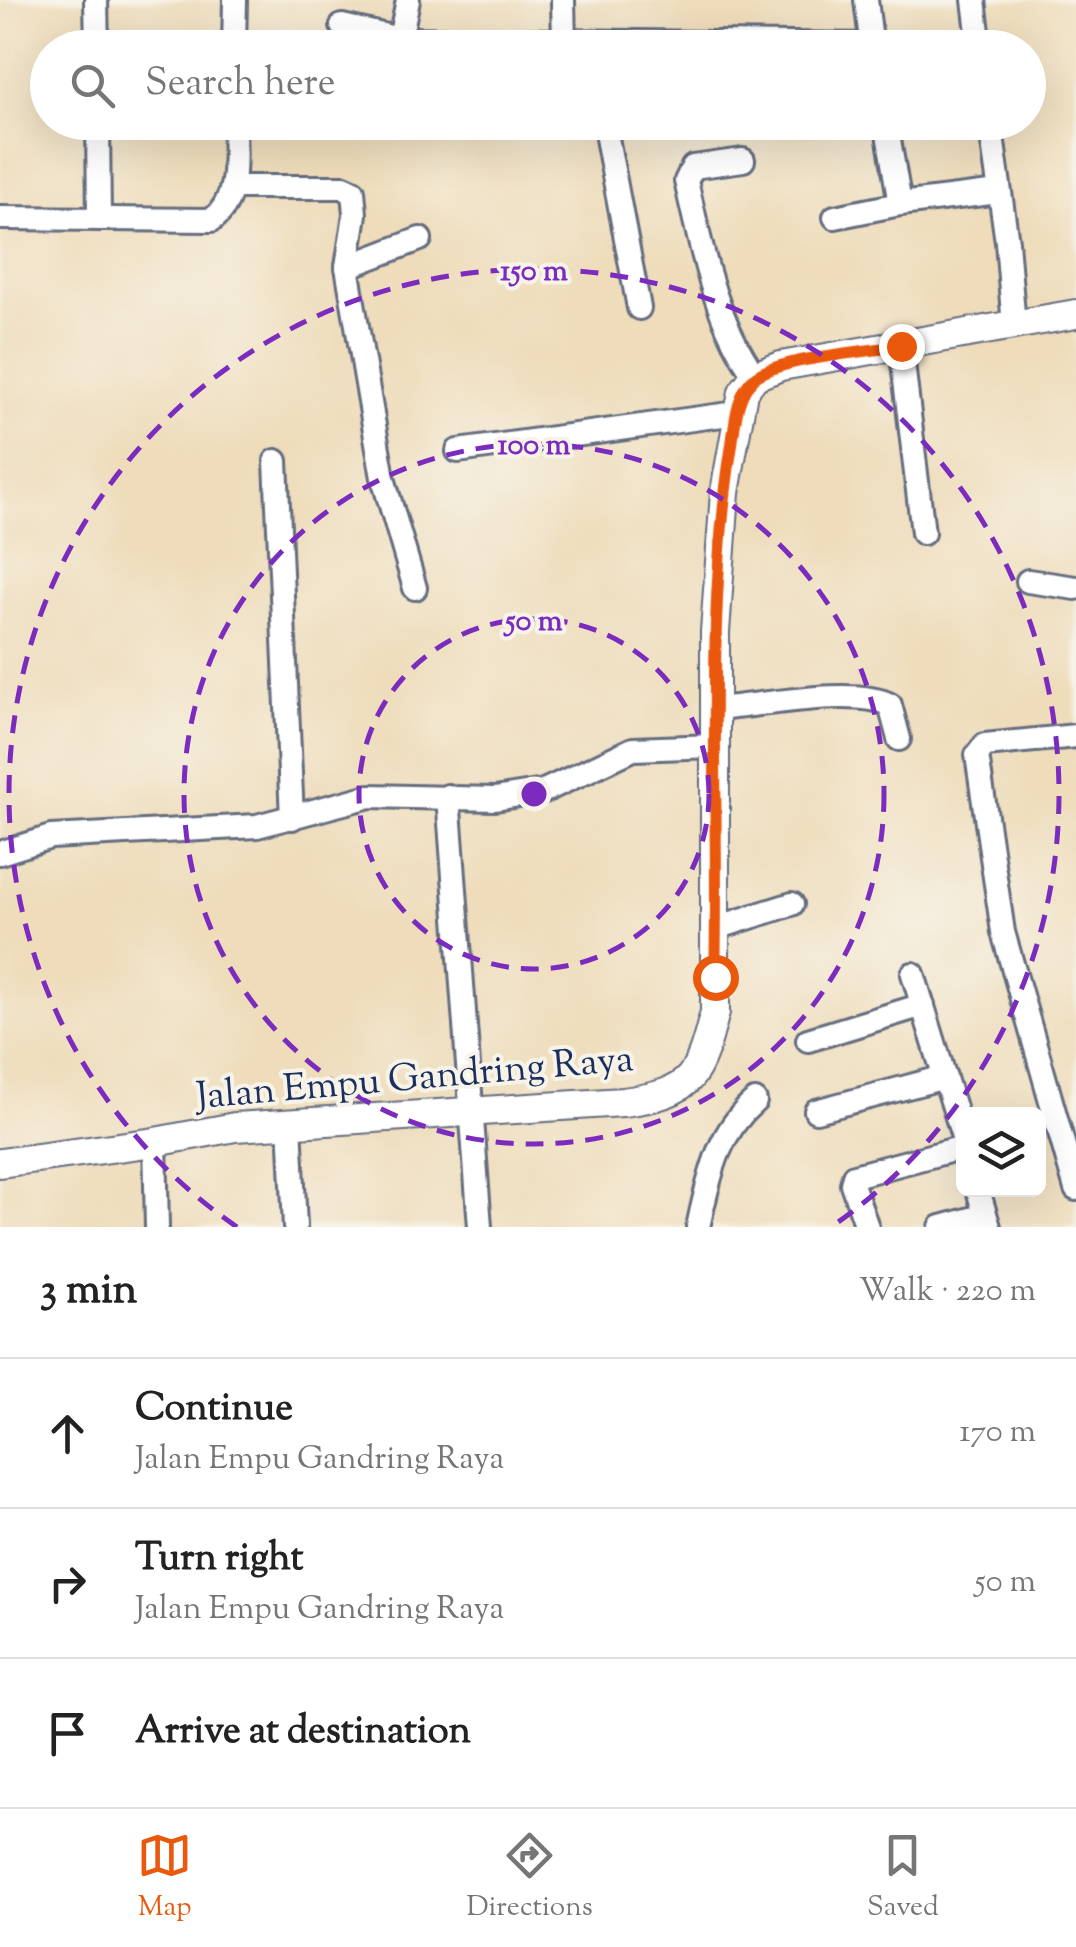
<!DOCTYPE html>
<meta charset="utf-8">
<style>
body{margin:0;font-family:"Sorts Mill Goudy",serif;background:#f2f2f2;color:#222}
.controls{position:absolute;right:30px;bottom:30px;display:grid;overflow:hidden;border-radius:15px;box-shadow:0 10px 40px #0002}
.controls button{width:90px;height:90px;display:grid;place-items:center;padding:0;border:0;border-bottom:2px solid #e0e0e0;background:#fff;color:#222;font:50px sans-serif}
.stop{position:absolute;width:30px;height:30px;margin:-22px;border:8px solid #ea580c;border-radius:50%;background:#fff}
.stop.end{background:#ea580c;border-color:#fff;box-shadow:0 2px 10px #0008}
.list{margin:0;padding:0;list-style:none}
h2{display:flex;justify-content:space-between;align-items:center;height:130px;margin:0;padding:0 40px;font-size:42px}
h2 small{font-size:32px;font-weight:400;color:#767676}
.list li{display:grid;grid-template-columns:65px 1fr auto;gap:30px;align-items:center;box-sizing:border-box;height:150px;padding:0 40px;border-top:2px solid #e0e0e0}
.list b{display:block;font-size:38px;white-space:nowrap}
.list p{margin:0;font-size:32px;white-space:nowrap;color:#767676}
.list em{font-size:32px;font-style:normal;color:#767676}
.icon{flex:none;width:55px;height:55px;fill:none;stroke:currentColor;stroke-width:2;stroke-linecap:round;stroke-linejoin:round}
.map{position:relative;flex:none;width:1076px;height:1227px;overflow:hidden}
.search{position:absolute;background:#fff;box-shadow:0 10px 40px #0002;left:30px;right:30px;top:30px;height:110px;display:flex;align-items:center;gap:25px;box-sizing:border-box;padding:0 35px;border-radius:55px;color:#767676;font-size:38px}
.sheet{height:580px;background:#fff}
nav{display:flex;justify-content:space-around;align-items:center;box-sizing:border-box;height:140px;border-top:2px solid #e0e0e0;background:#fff;font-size:28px;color:#767676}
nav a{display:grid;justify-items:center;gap:5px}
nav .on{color:#ea580c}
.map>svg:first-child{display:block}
</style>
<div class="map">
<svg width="1076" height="1227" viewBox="0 0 1076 1227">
<rect width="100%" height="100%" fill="#f7f3e8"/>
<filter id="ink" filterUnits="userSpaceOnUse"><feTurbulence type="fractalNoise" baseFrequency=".01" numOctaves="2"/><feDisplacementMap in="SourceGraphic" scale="20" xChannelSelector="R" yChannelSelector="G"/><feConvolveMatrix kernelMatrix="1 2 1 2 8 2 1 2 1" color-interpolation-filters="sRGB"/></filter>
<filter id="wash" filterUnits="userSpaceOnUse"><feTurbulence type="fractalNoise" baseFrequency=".0048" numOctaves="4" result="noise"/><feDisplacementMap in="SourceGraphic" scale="40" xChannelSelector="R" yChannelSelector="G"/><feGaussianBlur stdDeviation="2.25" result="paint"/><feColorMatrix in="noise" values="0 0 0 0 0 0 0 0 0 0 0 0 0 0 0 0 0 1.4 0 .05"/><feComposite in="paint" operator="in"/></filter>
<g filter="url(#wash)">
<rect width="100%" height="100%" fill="#eedcba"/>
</g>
<g filter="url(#ink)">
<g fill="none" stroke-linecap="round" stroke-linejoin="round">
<defs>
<g id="minor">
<polyline points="96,0 97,48"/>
<polyline points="563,0 564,42"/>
<polyline points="866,0 872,48"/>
<polyline points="974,0 980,48"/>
<polyline points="342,26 400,39 872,45"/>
<polyline points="400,39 408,0"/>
<polyline points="234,48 235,0"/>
<polyline points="98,122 99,219"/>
<polyline points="604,122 639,308"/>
<polyline points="886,122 900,204"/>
<polyline points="990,122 1007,242 1014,326"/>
<path d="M743 160 693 167 686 181C702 250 714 318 755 376"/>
<polyline points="234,187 344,187 353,191 355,214 347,267 383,478 415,588"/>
<polyline points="835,217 900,204 999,192"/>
<path d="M0 218 212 220C241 198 234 155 234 122"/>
<polyline points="347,267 420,239"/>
<polyline points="901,346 923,533"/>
<polyline points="458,451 737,413"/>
<polyline points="276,461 292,818"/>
<polyline points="1028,581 1076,588"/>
<path d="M716 709C758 706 857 686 890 705L899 739"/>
<polyline points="1076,736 985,745 977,755 1003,932 1076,1189"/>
<polyline points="448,796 480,1227"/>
<polyline points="0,853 51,837 257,826 370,796 495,799 544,791 633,749 714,746"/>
<polyline points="716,928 792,904"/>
<polyline points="913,974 964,1140"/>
<polyline points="808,1040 923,1005"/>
<polyline points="816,1111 945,1077"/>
<polyline points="290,1123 295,1227"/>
<polyline points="155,1142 157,1227"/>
<polyline points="978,1190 989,1227"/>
<path d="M698 1227C709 1179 716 1134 755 1101"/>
<polyline points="867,1227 852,1184 854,1176 964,1147"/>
<polyline points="941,1227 985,1215"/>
</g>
<path id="tertiary" d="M0 1163 155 1142 235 1127 623 1102C694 1093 698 1077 715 1012V632L725 492 743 392 755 376 781 366 1076 314"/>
</defs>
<!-- minor casing -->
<use href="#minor" stroke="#656c7e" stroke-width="28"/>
<!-- tertiary casing -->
<use href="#tertiary" stroke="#656c7e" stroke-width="32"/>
<!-- minor -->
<use href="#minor" stroke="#fff" stroke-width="22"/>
<!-- tertiary -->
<use href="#tertiary" stroke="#fff" stroke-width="28"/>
</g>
</g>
<g fill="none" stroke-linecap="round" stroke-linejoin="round" filter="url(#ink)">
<!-- route -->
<path stroke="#ea580c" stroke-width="12" d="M715 977C720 801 704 625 731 451 735 427 735 397 753 379 774 359 869 351 901 346"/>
</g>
<!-- distance rings -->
<g fill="none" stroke="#7b2cbf" stroke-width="5" stroke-dasharray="18 12">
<circle cx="534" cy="794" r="175"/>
<circle cx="534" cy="794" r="350"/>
<path d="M237 1227A525 525 0 1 1 831 1227"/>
</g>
<g text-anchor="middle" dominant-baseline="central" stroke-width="8" stroke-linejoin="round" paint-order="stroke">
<!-- street labels -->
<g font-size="38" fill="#1b2f5e" stroke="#f7f3e8">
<text transform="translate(415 1080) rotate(-5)">Jalan Empu Gandring Raya</text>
</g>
</g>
<circle cx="534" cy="794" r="15" fill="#7b2cbf" stroke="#f7f3e8" stroke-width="5"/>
<g font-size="30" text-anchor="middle" font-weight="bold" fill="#7b2cbf" stroke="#f7f3e8" stroke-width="8" stroke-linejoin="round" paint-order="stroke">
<text x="534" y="280">150 m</text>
<text x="534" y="454">100 m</text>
<text x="534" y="630">50 m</text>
</g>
</svg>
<div class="controls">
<button><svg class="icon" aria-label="layers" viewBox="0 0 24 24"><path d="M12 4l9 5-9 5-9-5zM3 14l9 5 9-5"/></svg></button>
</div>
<div class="stop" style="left:715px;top:977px"></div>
<div class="stop end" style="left:901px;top:346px"></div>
<div class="search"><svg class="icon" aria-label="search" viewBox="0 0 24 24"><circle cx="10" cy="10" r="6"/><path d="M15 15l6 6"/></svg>Search here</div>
</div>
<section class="sheet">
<h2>3 min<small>Walk · 220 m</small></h2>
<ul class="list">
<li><svg class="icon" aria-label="ahead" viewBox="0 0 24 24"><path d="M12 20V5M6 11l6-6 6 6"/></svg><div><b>Continue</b><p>Jalan Empu Gandring Raya</p></div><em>170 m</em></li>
<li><svg class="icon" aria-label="right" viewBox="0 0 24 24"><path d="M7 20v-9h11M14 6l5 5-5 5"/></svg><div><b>Turn right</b><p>Jalan Empu Gandring Raya</p></div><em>50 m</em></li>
<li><svg class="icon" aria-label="arrive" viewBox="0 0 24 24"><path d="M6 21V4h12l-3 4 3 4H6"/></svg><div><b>Arrive at destination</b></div></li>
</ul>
</section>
<nav>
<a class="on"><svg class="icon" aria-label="map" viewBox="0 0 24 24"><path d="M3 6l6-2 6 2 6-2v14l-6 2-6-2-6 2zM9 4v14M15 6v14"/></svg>Map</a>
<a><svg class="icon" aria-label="directions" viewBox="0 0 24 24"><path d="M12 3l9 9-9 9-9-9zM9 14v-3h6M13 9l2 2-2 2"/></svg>Directions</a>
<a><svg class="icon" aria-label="saved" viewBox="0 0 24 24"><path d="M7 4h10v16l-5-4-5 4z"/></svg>Saved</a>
</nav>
